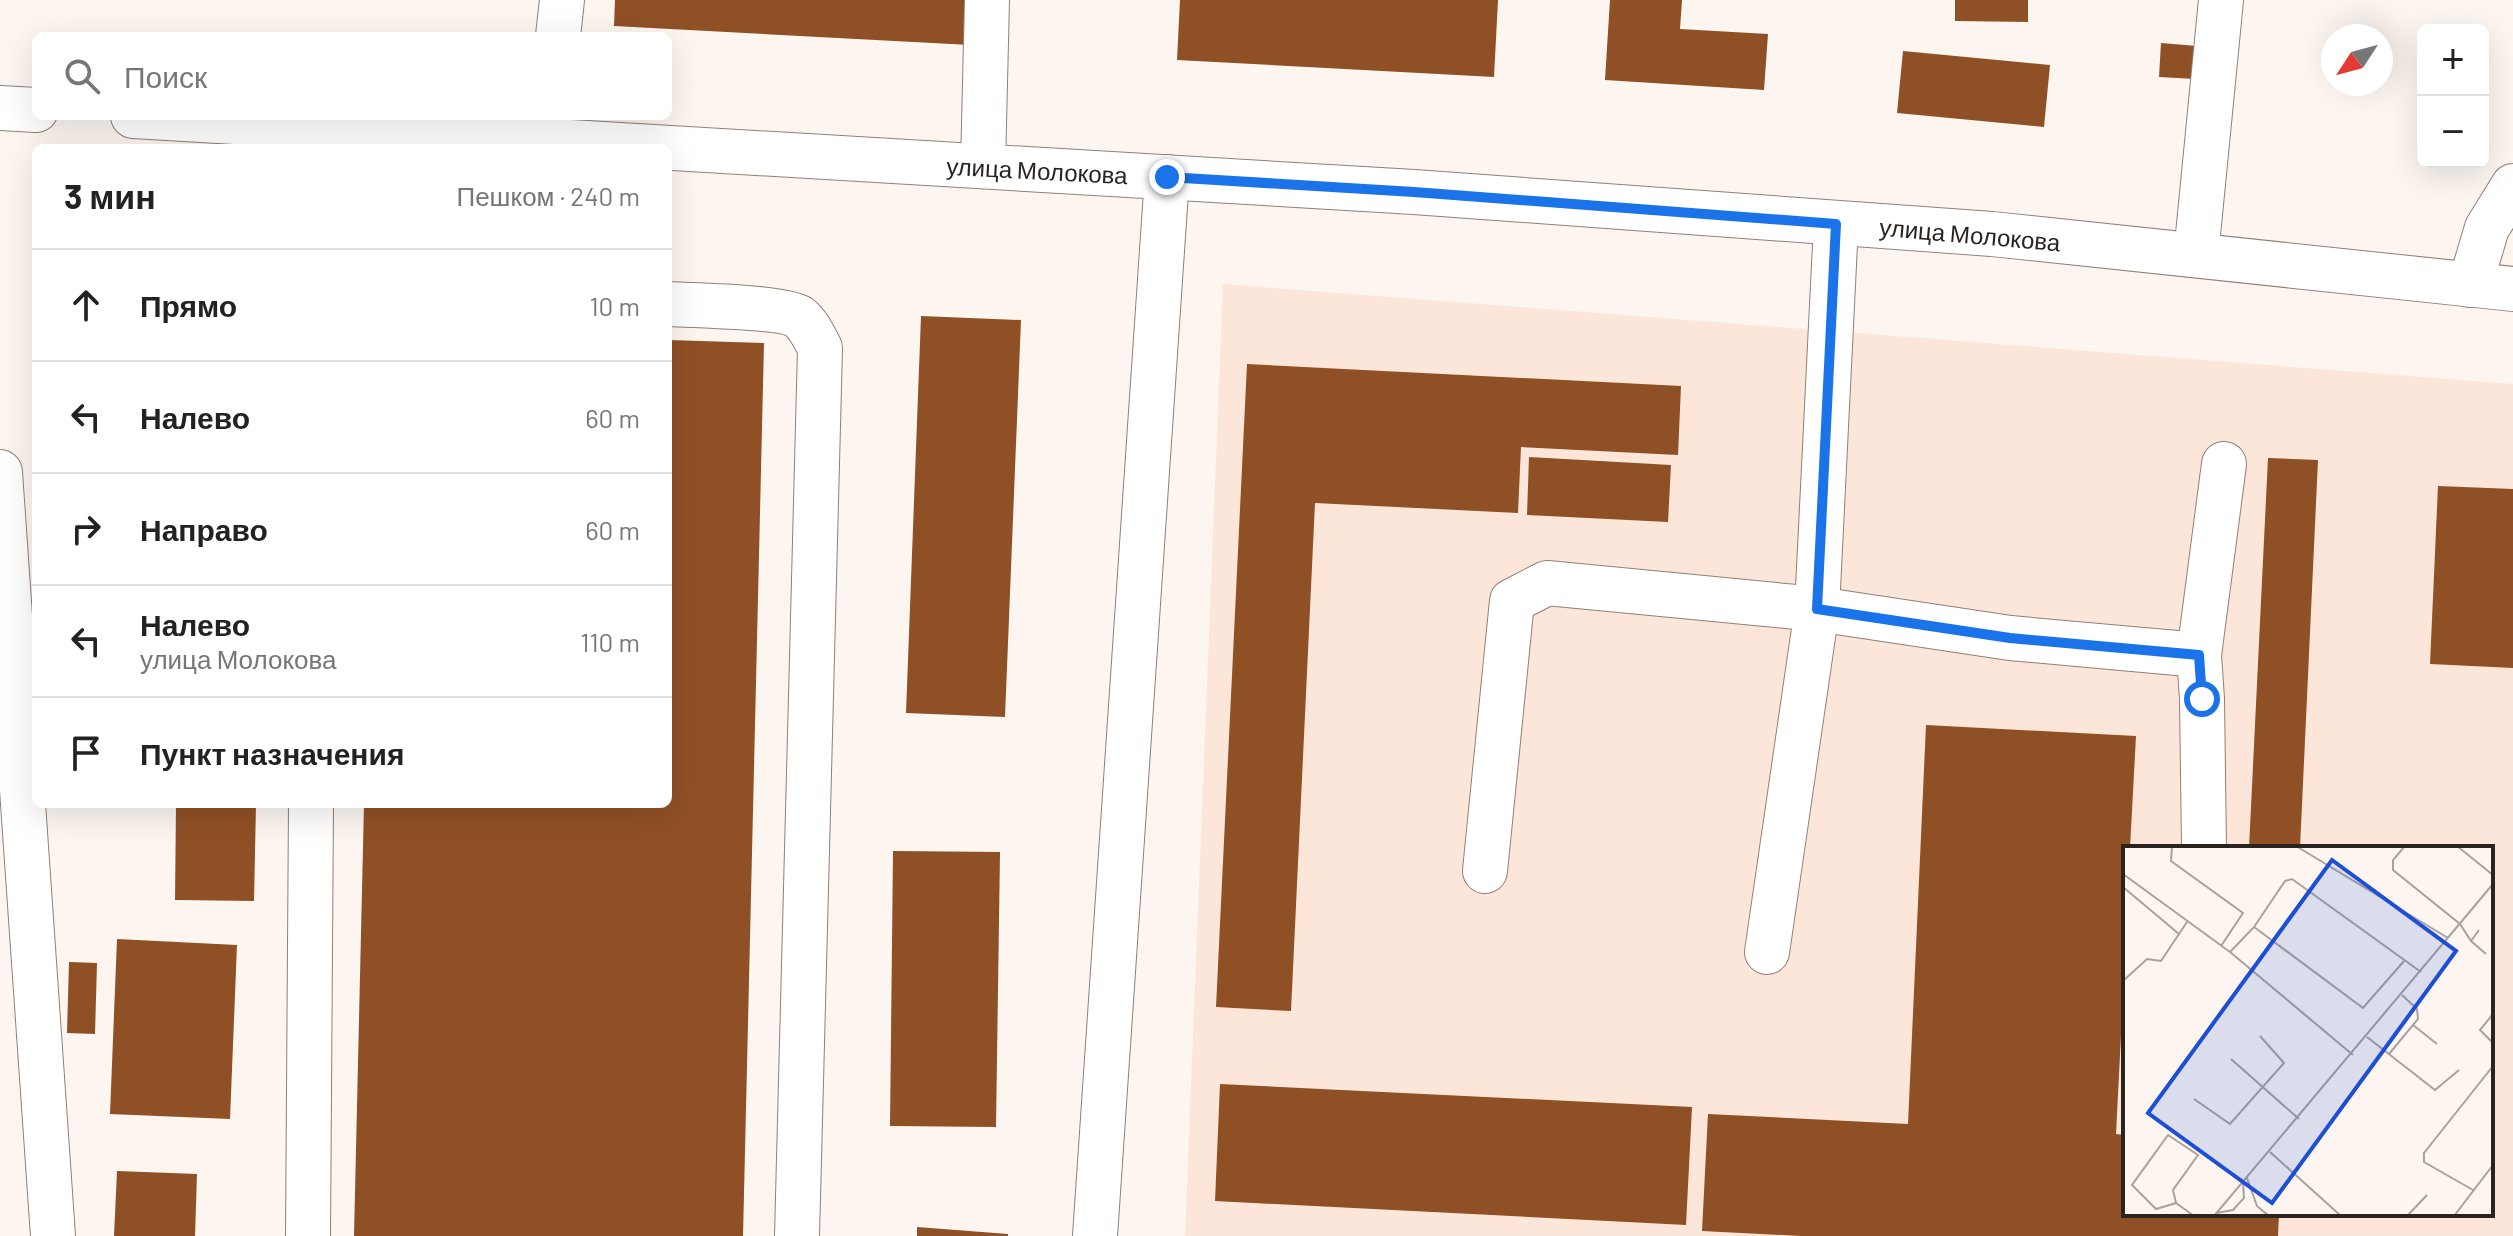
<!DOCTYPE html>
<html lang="ru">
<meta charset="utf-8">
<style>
body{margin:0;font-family:Barlow,sans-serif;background:#f6f6f6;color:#222}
.controls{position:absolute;right:24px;top:24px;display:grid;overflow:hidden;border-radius:12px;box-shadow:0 8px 32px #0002}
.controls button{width:72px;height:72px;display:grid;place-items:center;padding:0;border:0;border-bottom:2px solid #e0e0e0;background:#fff;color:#222;font:40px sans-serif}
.compass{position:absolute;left:2321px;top:24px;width:72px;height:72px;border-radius:50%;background:#fff;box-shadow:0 8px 32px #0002;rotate:234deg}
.stop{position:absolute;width:24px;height:24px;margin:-18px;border:6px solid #1a73e8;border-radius:50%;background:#fff}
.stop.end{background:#1a73e8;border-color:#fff;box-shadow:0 2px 8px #0008}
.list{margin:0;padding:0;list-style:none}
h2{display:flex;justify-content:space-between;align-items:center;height:104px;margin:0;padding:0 32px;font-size:34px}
h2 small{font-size:26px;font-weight:400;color:#767676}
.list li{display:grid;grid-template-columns:52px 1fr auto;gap:24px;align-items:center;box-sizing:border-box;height:112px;padding:0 32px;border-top:2px solid #e0e0e0}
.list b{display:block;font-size:30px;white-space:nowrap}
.list p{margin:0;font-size:26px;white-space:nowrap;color:#767676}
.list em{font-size:26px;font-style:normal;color:#767676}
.icon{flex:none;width:44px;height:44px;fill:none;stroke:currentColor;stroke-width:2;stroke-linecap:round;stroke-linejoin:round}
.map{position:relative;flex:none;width:2513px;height:1236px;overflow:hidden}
.search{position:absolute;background:#fff;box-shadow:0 8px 32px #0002;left:32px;top:32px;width:640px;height:88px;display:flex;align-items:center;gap:20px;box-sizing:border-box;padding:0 28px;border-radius:12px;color:#767676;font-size:30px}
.panel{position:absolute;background:#fff;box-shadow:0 8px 32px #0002;left:32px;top:144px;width:640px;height:664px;border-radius:12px}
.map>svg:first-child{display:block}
</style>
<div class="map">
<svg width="2513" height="1236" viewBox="0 0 2513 1236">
<rect width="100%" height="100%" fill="#fdf5f0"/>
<!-- built -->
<path fill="#fce6d9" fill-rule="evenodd" d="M1223 284 2513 384V1236H1185ZM2125 848H2491V1214H2125Z"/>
<!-- building -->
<g fill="#905025">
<polygon points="615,0 972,0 970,45 614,26"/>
<polygon points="1180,0 1498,0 1494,77 1177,60"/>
<polygon points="1610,0 1682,0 1680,29 1768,34 1764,90 1605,80"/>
<polygon points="1955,0 2028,0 2028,22 1955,21"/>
<polygon points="2161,43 2197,46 2195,79 2159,77"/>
<polygon points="1903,51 2050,65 2044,127 1897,113"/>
<polygon points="921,316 1021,320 1005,717 906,713"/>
<polygon points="668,340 764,343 743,1236 354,1236 364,804 668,804"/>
<polygon points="1247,364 1681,386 1678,455 1521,447 1518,513 1315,503 1291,1011 1216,1007"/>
<polygon points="1529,457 1671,465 1668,522 1527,515"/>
<polygon points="2268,458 2318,460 2300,848 2249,848"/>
<polygon points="2438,486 2513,489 2513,668 2430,664"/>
<polygon points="1926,725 2136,736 2130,848 2125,848 2125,956 2116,1134 2125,1135 2125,1214 2279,1214 2278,1236 1801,1236 1702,1231 1708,1114 1908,1124"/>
<polygon points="176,804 256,804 254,901 175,900"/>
<polygon points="893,851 1000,852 996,1127 890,1126"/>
<polygon points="117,939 237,945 230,1119 110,1114"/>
<polygon points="69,962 97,963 95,1034 67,1033"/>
<polygon points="1220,1084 1692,1107 1686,1225 1215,1201"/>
<polygon points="117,1171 197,1174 195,1236 114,1236"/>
<polygon points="917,1227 1008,1234 1008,1236 917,1236"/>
</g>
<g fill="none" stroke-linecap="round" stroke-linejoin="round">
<defs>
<g id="minor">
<polyline points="558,36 562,0"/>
<polyline points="0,108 36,110"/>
<polyline points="133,116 1414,192 1992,234 2513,289"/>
<polyline points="983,166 987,0"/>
<polyline points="2196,255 2221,0"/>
<polyline points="2470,285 2487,228 2513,186"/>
<path d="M668 304C691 305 784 307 799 317 809 325 814 337 820 348L797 1236"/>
<polyline points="0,472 53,1236"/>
<polyline points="2199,655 2224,464"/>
<polyline points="1485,871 1512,601 1547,583 1817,609 2010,638 2199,655 2202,699 2204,848"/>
<polyline points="1767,952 1817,609 1836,224"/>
<polyline points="308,1236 311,804"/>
<polyline points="1095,1236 1167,177"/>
</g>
</defs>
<!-- minor casing -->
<use href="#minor" stroke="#927f75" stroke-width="46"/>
<!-- minor -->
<use href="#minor" stroke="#fff" stroke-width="44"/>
</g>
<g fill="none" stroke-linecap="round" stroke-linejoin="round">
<!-- route -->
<polyline stroke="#1a73e8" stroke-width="10" points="1167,177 1414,192 1836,224 1817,609 2010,638 2199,655 2202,699"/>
</g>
<g text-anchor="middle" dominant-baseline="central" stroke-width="8" stroke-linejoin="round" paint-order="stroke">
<!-- street labels -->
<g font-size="24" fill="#2a231f" stroke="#fff">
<text transform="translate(1037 170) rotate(3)">улица Молокова</text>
<text transform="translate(1970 234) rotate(5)">улица Молокова</text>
</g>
</g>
<!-- overview -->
<g transform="translate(2123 846)">
<rect width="370" height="370" fill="#fdf5f0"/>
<path fill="none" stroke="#a9a19c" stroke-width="2" d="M49 0 48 15 120 67 98 100M173 0 325 92M282 0 270 14V24L337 78 348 95M334 0 370 29M0 28 107 106 230 209M0 41 56 88M131 81 162 35 169 33 298 126M356 84 348 95 363 108M107 106 131 81 240 162 281 115M0 135 24 113 38 115 64 76M370 168 357 184 370 197M290 179 314 198M244 191 312 244 336 224M266 208 295 173 294 163 279 149M108 213 176 273M71 253 107 278 161 217 137 190M147 306 218 370M124 332 134 360 146 370M350 344 301 316V307L370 220M53 357 33 363 9 339 45 289 75 309 50 344 53 357 71 370M93 367 110 364 121 352 120 336M91 370 370 38M284 370 304 349M331 370 370 319"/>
<path fill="#1d4ed8" fill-opacity="0.15" stroke="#1d4ed8" stroke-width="4" d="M209 14 333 105 149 357 25 267Z"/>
<rect width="370" height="370" fill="none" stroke="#2a231f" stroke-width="4"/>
</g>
</svg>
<div class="controls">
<button>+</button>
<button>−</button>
</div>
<svg class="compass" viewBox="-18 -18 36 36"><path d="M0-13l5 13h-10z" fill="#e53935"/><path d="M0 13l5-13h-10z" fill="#767676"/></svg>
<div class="stop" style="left:2202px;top:699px"></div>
<div class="stop end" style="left:1167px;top:177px"></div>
<div class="search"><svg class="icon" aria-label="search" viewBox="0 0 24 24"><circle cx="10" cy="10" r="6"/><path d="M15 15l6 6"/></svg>Поиск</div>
<section class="panel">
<h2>3 мин<small>Пешком · 240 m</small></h2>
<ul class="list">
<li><svg class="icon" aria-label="ahead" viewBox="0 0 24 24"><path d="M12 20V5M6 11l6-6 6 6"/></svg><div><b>Прямо</b></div><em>10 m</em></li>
<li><svg class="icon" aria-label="left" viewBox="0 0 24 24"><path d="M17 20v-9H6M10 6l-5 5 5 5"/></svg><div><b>Налево</b></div><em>60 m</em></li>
<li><svg class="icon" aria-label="right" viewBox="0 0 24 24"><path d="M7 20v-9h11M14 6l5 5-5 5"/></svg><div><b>Направо</b></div><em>60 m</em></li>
<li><svg class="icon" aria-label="left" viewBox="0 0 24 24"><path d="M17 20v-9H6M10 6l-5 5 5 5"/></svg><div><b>Налево</b><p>улица Молокова</p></div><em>110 m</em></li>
<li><svg class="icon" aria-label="arrive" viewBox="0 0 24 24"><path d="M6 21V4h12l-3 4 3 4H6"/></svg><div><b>Пункт назначения</b></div></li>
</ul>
</section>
</div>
